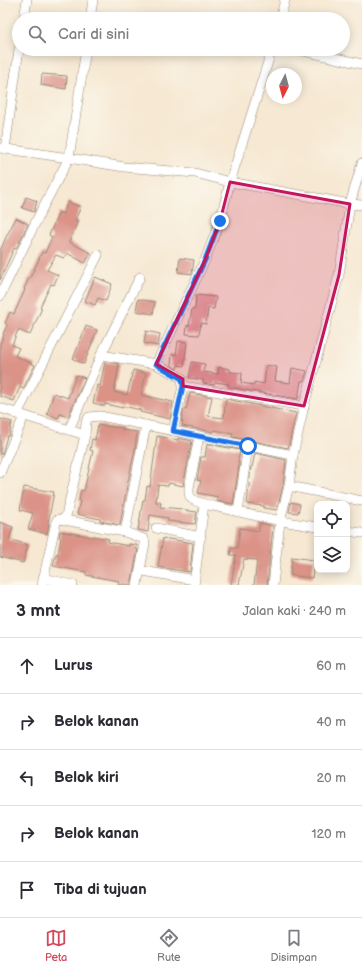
<!DOCTYPE html>
<html lang="id">
<meta charset="utf-8">
<style>
body{margin:0;font-family:"Balsamiq Sans",sans-serif;background:#f2f2f3;color:#2b2b33}
.controls{position:absolute;right:12px;bottom:12px;display:grid;overflow:hidden;border-radius:8px;box-shadow:0 2px 10px #0003}
.controls button{width:36px;height:36px;display:grid;place-items:center;padding:0;border:0;border-bottom:1px solid #e1e1e2;background:#fff;color:#2b2b33;font:20px sans-serif}
.compass{position:absolute;left:266px;top:68px;width:36px;height:36px;border-radius:50%;background:#fff;box-shadow:0 2px 10px #0003;rotate:186deg}
.stop{position:absolute;width:12px;height:12px;margin:-9px;border:3px solid #1a73e8;border-radius:50%;background:#fff}
.stop.end{background:#1a73e8;border-color:#fff;box-shadow:0 1px 4px #0008}
.list{margin:0;padding:0;list-style:none}
h2{display:flex;justify-content:space-between;align-items:center;height:52px;margin:0;padding:0 16px;font-size:17px}
h2 small{font-size:13px;font-weight:400;color:#7c7c81}
.list li{display:grid;grid-template-columns:26px 1fr auto;gap:12px;align-items:center;box-sizing:border-box;height:56px;padding:0 16px;border-top:1px solid #e1e1e2}
.list b{display:block;font-size:15px;white-space:nowrap}
.list em{font-size:13px;font-style:normal;color:#7c7c81}
.icon{flex:none;width:22px;height:22px;fill:none;stroke:currentColor;stroke-width:2;stroke-linecap:round;stroke-linejoin:round}
.map{position:relative;flex:none;width:362px;height:585px;overflow:hidden}
.search{position:absolute;background:#fff;box-shadow:0 2px 10px #0003;left:12px;right:12px;top:12px;height:44px;display:flex;align-items:center;gap:10px;box-sizing:border-box;padding:0 14px;border-radius:22px;color:#7c7c81;font-size:15px}
.sheet{height:332px;background:#fff}
nav{display:flex;justify-content:space-around;align-items:center;box-sizing:border-box;height:56px;border-top:1px solid #e1e1e2;background:#fff;font-size:11px;color:#7c7c81}
nav a{display:grid;justify-items:center;gap:2px}
nav .on{color:#d1495b}
.map>svg:first-child{display:block}
</style>
<div class="map">
<svg width="362" height="585" viewBox="0 0 362 585">
<rect width="100%" height="100%" fill="#fbf7ec"/>
<filter id="ink" filterUnits="userSpaceOnUse"><feTurbulence type="fractalNoise" baseFrequency=".025" numOctaves="2"/><feDisplacementMap in="SourceGraphic" scale="8" xChannelSelector="R" yChannelSelector="G"/><feConvolveMatrix kernelMatrix="1 2 1 2 8 2 1 2 1" color-interpolation-filters="sRGB"/></filter>
<filter id="wash" filterUnits="userSpaceOnUse"><feTurbulence type="fractalNoise" baseFrequency=".012" numOctaves="4" result="noise"/><feDisplacementMap in="SourceGraphic" scale="16" xChannelSelector="R" yChannelSelector="G"/><feGaussianBlur stdDeviation="0.9" result="paint"/><feColorMatrix in="noise" values="0 0 0 0 0 0 0 0 0 0 0 0 0 0 0 0 0 1.4 0 .05"/><feComposite in="paint" operator="in"/></filter>
<g filter="url(#wash)">
<rect width="100%" height="100%" fill="#f6e8d2"/>
<g id="blocks">
<!-- building -->
<g fill="#db9388">
<polygon points="42,74 67,76 66,89 41,85"/>
<polygon points="26,197 37,201 34,212 22,208"/>
<polygon points="68,202 81,207 75,220 78,221 69,242 91,253 85,263 67,253 64,258 56,255 47,270 58,275 54,285 51,284 40,307 42,308 30,335 18,330 12,345 19,348 15,356 35,365 23,389 20,387 14,401 0,396 0,344 4,335 3,334 7,325 5,323 10,312 14,314 25,290 24,289 29,278 30,278 39,259 42,252 45,253 52,237 49,235 59,212 63,214"/>
<polygon points="16,218 28,224 16,249 14,248 0,280 0,251 7,235"/>
<polygon points="180,258 194,260 192,274 178,272"/>
<polygon points="95,277 112,284 106,301 98,298 95,305 85,301"/>
<polygon points="196,295 216,297 214,309 208,308 206,324 201,323 199,335 186,334 187,325 189,326 192,309 195,309"/>
<polygon points="138,299 155,302 153,314 136,311"/>
<polygon points="86,326 97,330 84,364 73,359"/>
<polygon points="146,331 160,334 158,346 144,343"/>
<polygon points="178,341 187,342 184,366 178,365 177,369 171,365 172,354 176,355"/>
<polygon points="105,362 119,364 114,392 127,395 133,370 146,373 141,395 173,402 170,419 140,412 141,410 123,406 123,408 105,404 105,406 93,403 97,385 100,386"/>
<polygon points="192,362 205,364 203,372 218,374 219,367 230,369 230,372 242,373 241,383 254,385 254,382 264,384 266,365 277,367 275,381 290,383 292,368 307,371 304,381 301,381 298,399 228,387 229,384 215,382 214,385 203,383 204,380 189,378"/>
<polygon points="76,375 85,378 68,417 60,414 58,418 47,414 54,393 68,398"/>
<polygon points="190,393 212,397 208,416 223,418 223,417 224,417 226,399 296,413 288,448 232,437 233,433 214,430 214,432 182,426 183,422 181,421 184,409 186,410"/>
<polygon points="0,419 12,422 9,436 7,436 2,454 0,454"/>
<polygon points="98,425 112,427 123,428 122,430 137,432 135,449 127,486 120,525 100,521 100,519 77,514 80,501 79,501 81,490 84,491 93,451 90,450 92,439 95,440"/>
<polygon points="157,436 178,440 178,438 192,441 183,486 169,483 168,486 158,485 156,502 161,503 160,507 183,509 182,510 197,512 195,524 168,521 168,518 150,515 148,532 138,530 143,500 145,500 147,486 150,487"/>
<polygon points="207,444 240,450 238,463 239,463 239,465 233,504 217,501 218,497 198,493 201,481 197,480 201,457 205,457"/>
<polygon points="255,453 286,460 283,485 277,510 264,508 264,506 247,504 251,467 252,467"/>
<polygon points="24,487 54,492 48,523 49,524 47,534 28,529 33,513 20,510"/>
<polygon points="291,502 300,504 298,513 289,512"/>
<polygon points="0,522 13,527 9,539 28,545 23,563 0,557"/>
<polygon points="260,523 273,526 267,585 254,585 257,560 244,559 239,585 231,585 236,555 230,555 231,548 237,548 240,528 259,531"/>
<polygon points="60,531 93,537 93,536 109,539 108,542 129,546 129,544 137,545 136,549 138,549 131,585 118,585 119,581 86,575 86,572 53,566 56,554 58,554 61,538 59,537"/>
<polygon points="163,538 193,543 190,572 158,567"/>
<polygon points="292,557 314,560 312,578 290,575"/>
</g>
</g>
</g>
<g filter="url(#ink)">
<use href="#blocks" fill-opacity="0" stroke="#988978" stroke-width="1"/>
<g fill="none" stroke-linecap="round" stroke-linejoin="round">
<defs>
<g id="minor">
<polyline points="24,19 27,0"/>
<polyline points="90,19 93,0"/>
<polyline points="280,19 285,0"/>
<polyline points="295,49 362,64"/>
<polyline points="0,148 69,158 124,167 195,173 230,182 350,204 362,205"/>
<polyline points="5,149 19,49"/>
<polyline points="0,296 42,209 69,158 86,49"/>
<polyline points="101,355 140,277"/>
<polyline points="156,364 205,260 220,221 230,182 272,49"/>
<polyline points="0,408 85,435"/>
<polyline points="17,414 98,255"/>
<polyline points="69,430 101,355 156,364 180,377 182,379 183,386 304,406"/>
<polyline points="173,431 183,386"/>
<path d="M199 436 189 488C189 492 188 496 192 499 199 504 214 506 222 508 253 516 285 522 317 527"/>
<polyline points="0,473 24,416"/>
<polyline points="289,486 362,501"/>
<polyline points="238,512 248,446"/>
<polyline points="65,520 85,435 86,422 89,417 100,416 293,455"/>
<polyline points="156,528 201,537"/>
<polyline points="347,531 362,533"/>
<polyline points="125,532 146,425"/>
<polyline points="143,571 195,580"/>
<polyline points="43,578 73,585"/>
<polyline points="42,585 56,522 57,520 60,519 125,532 144,539 145,544 137,585"/>
<polyline points="194,585 204,504"/>
<polyline points="273,585 280,521 289,486 293,455 304,406 339,275 350,204 362,163"/>
</g>
</defs>
<!-- minor casing -->
<use href="#minor" stroke="#988978" stroke-width="10"/>
<!-- minor -->
<use href="#minor" stroke="#fff" stroke-width="9"/>
</g>
</g>
<g fill="none" stroke-linecap="round" stroke-linejoin="round" filter="url(#ink)">
<!-- route -->
<polyline stroke="#1a73e8" stroke-width="5" points="220,221 205,260 156,364 182,379 183,386 173,431 248,446"/>
</g>
<!-- marked area -->
<path fill="#c2185b" fill-opacity="0.2" stroke="#c2185b" stroke-width="3" stroke-linejoin="round" d="M230 182 350 204 339 275 304 406 183 386V379L156 364 205 260 220 221Z"/>
</svg>
<div class="controls">
<button><svg class="icon" aria-label="locate" viewBox="0 0 24 24"><circle cx="12" cy="12" r="6"/><path d="M12 2v4M12 18v4M2 12h4M18 12h4"/></svg></button>
<button><svg class="icon" aria-label="layers" viewBox="0 0 24 24"><path d="M12 4l9 5-9 5-9-5zM3 14l9 5 9-5"/></svg></button>
</div>
<svg class="compass" viewBox="-18 -18 36 36"><path d="M0-13l5 13h-10z" fill="#e53935"/><path d="M0 13l5-13h-10z" fill="#7c7c81"/></svg>
<div class="stop" style="left:248px;top:446px"></div>
<div class="stop end" style="left:220px;top:221px"></div>
<div class="search"><svg class="icon" aria-label="search" viewBox="0 0 24 24"><circle cx="10" cy="10" r="6"/><path d="M15 15l6 6"/></svg>Cari di sini</div>
</div>
<section class="sheet">
<h2>3 mnt<small>Jalan kaki · 240 m</small></h2>
<ul class="list">
<li><svg class="icon" aria-label="ahead" viewBox="0 0 24 24"><path d="M12 20V5M6 11l6-6 6 6"/></svg><div><b>Lurus</b></div><em>60 m</em></li>
<li><svg class="icon" aria-label="right" viewBox="0 0 24 24"><path d="M7 20v-9h11M14 6l5 5-5 5"/></svg><div><b>Belok kanan</b></div><em>40 m</em></li>
<li><svg class="icon" aria-label="left" viewBox="0 0 24 24"><path d="M17 20v-9H6M10 6l-5 5 5 5"/></svg><div><b>Belok kiri</b></div><em>20 m</em></li>
<li><svg class="icon" aria-label="right" viewBox="0 0 24 24"><path d="M7 20v-9h11M14 6l5 5-5 5"/></svg><div><b>Belok kanan</b></div><em>120 m</em></li>
<li><svg class="icon" aria-label="arrive" viewBox="0 0 24 24"><path d="M6 21V4h12l-3 4 3 4H6"/></svg><div><b>Tiba di tujuan</b></div></li>
</ul>
</section>
<nav>
<a class="on"><svg class="icon" aria-label="map" viewBox="0 0 24 24"><path d="M3 6l6-2 6 2 6-2v14l-6 2-6-2-6 2zM9 4v14M15 6v14"/></svg>Peta</a>
<a><svg class="icon" aria-label="directions" viewBox="0 0 24 24"><path d="M12 3l9 9-9 9-9-9zM9 14v-3h6M13 9l2 2-2 2"/></svg>Rute</a>
<a><svg class="icon" aria-label="saved" viewBox="0 0 24 24"><path d="M7 4h10v16l-5-4-5 4z"/></svg>Disimpan</a>
</nav>
